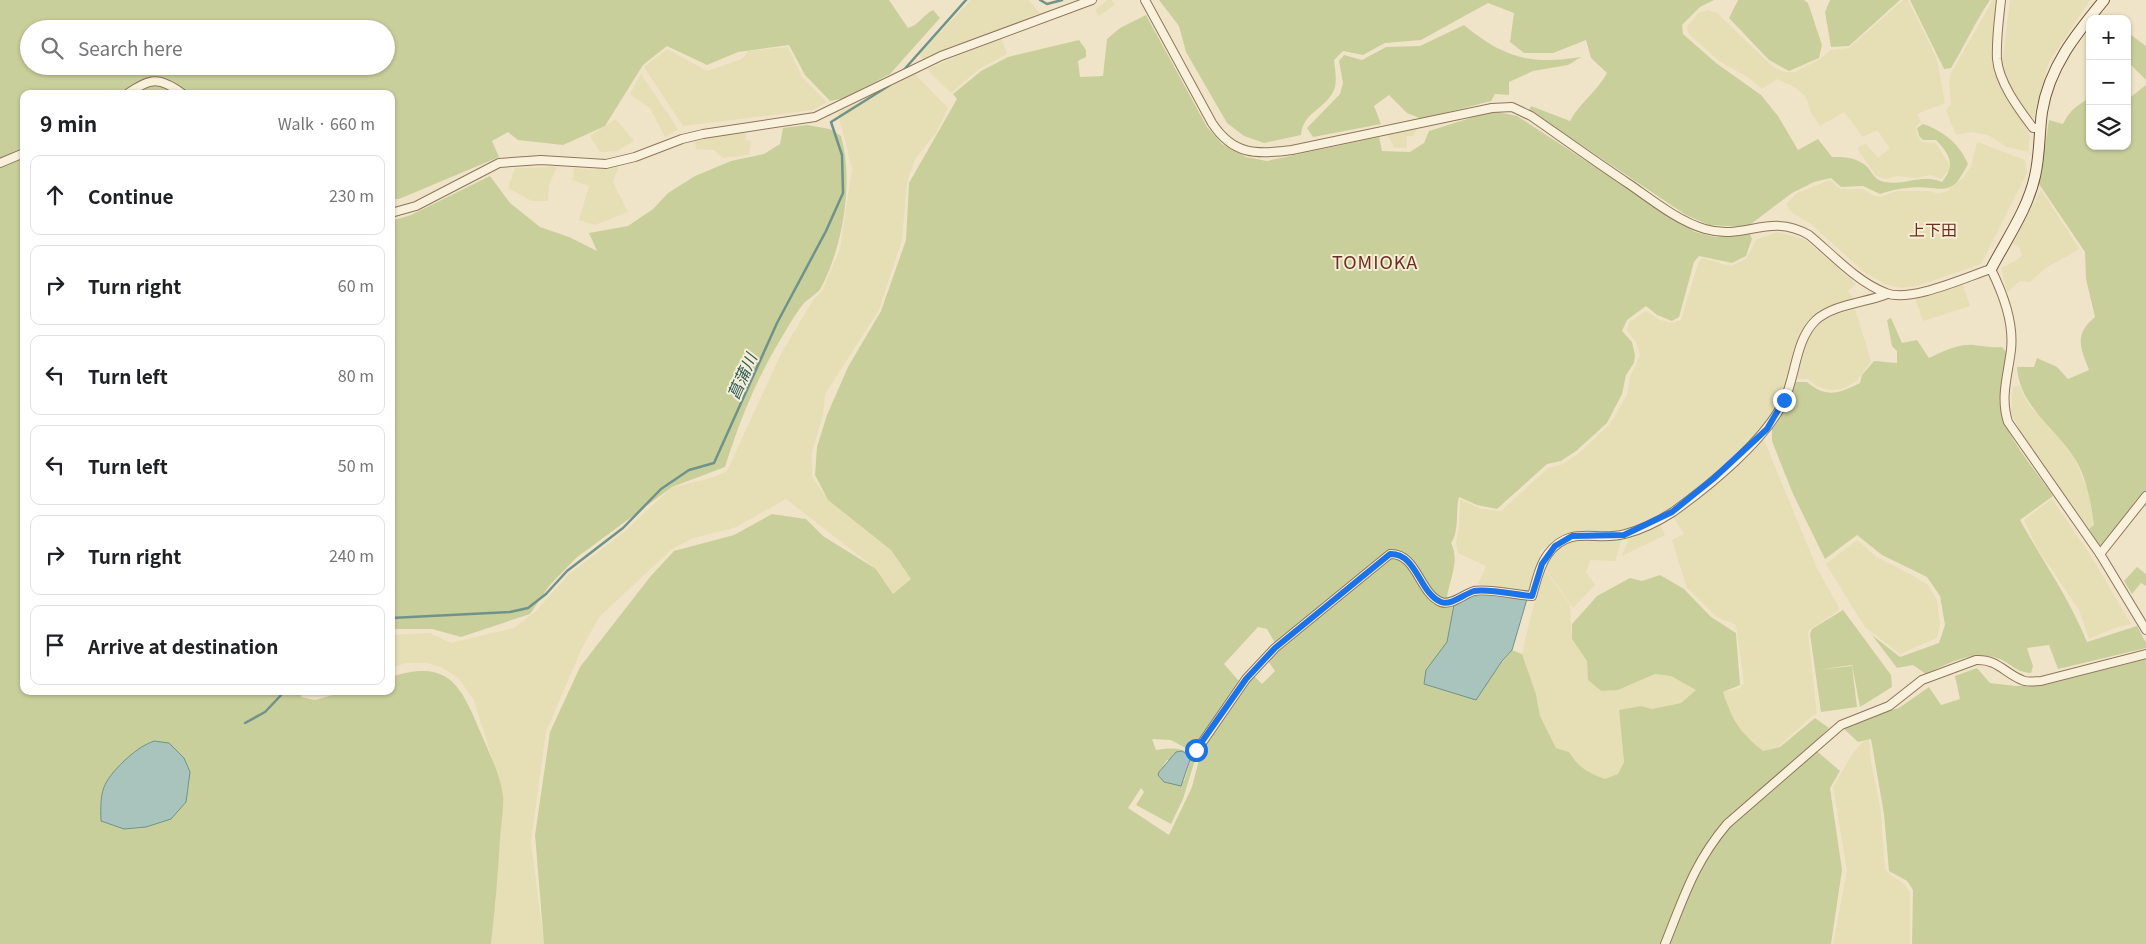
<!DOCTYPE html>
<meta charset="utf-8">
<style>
body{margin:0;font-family:Georgia,"Noto Sans JP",serif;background:#f6f6f6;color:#202124}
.controls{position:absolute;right:15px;top:15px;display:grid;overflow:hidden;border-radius:10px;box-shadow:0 1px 4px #0004}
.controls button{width:45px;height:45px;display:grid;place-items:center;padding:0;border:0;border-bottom:1px solid #e0e0e0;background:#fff;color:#202124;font:25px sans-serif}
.stop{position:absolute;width:15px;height:15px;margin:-11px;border:4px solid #1a73e8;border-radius:50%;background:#fff}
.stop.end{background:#1a73e8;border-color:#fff;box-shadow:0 1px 5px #0008}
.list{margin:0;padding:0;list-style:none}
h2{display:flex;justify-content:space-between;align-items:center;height:65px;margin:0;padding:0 20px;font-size:21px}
h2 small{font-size:16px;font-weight:400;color:#757577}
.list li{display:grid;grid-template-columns:32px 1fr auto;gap:15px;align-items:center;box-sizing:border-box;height:80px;margin:0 10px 10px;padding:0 10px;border:1px solid #e0e0e0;border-radius:10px}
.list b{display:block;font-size:19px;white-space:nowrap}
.list em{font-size:16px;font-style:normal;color:#757577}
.icon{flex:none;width:28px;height:28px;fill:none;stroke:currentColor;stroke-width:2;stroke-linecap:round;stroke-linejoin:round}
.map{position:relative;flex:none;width:2146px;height:944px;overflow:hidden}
.search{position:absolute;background:#fff;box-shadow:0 1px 4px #0004;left:20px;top:20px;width:375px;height:55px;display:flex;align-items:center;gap:12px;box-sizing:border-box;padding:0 18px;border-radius:28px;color:#757577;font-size:19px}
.panel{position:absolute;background:#fff;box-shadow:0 1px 4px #0004;left:20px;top:90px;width:375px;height:605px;border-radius:10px}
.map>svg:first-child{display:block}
</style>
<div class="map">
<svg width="2146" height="944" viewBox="0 0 2146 944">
<rect width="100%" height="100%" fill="#f0e4c8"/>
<!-- farmland -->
<g fill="#e6deb5">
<polygon points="971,0 1029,0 1040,13 922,59 919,54"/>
<polygon points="1107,0 1112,0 1115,5 1099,16 1095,10"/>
<polygon points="1903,0 1908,0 1937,59 1945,103 1917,114 1921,122 1916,126 1917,136 1922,142 1936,143 1949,164 1949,170 1941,179 1931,175 1916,178 1897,176 1886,179 1876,176 1857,148 1866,144 1878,158 1890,148 1877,130 1863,137 1844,112 1820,126 1811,113 1806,97 1796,88 1777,79 1762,89 1749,78 1719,61 1688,33 1687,27 1698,13 1708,10 1717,13 1773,67 1784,72 1795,72 1820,59 1831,50 1849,48"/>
<polygon points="1993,0 1998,0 1992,61 1995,72 2030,136 2028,152 2007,147 1988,135 1971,132 1956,135 1946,110 1951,104 1949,82 1951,73"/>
<polygon points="2010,0 2090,0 2048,64 2034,118 2030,118 2014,92 2005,75 2002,65"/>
<polygon points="1001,38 1007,54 979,69 951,93 927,69"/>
<polygon points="788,47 802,77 827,102 813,110 683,126 644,67 667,49 707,71 742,59 748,51"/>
<polygon points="641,74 678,129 665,137 650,108 630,94"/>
<polygon points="915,74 948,108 936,133 915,159 907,182 902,240 879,310 825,394 823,415 812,452 812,477 828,500 891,550 911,579 893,594 876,569 786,499 734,528 693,538 672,549 599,617 581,650 546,732 531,841 544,944 491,944 503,795 474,700 459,679 443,668 427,663 406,663 391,668 391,635 430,633 451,643 514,628 535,612 568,575 624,532 671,488 714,477 727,471 782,352 813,300 822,291 840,249 852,169 838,113"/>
<polygon points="616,119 634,141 617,151 600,152 590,136"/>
<polygon points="1418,127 1413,136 1407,136 1407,148 1394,148 1388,135"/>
<polygon points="746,131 746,140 751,141 749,155 723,158 714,150 696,149 695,141"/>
<polygon points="1977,142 2025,160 2027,173 1981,264 1917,286 1901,288 1885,284 1864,272 1810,223 1792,213 1786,204 1797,193 1830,180 1840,189 1863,189 1872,195 1880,197 1897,191 1930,191 1938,194 1947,191 1964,177 1971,166"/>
<polygon points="619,165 613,182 628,212 595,225 579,220 589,186 573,180 574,168 592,170"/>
<polygon points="557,167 549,185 548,201 532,201 508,188 515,168"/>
<polygon points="2041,190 2079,248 2078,250 2047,267 2030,282 2020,281 2007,292 2001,268 2017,260 2022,255 2019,246 2012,244"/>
<polygon points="1777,232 1804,239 1856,284 1848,291 1854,299 1821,311 1808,322 1798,341 1789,376 1776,409 1765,426 1709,479 1651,521 1621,533 1572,532 1561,536 1539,552 1542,560 1533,587 1526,591 1478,584 1486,566 1458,553 1456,543 1459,528 1460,499 1481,509 1501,511 1548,468 1563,464 1579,453 1610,424 1627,395 1630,377 1640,355 1636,342 1627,330 1629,322 1646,311 1660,320 1673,323 1681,320 1698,264 1702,258 1731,266 1746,259 1756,240"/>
<polygon points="1962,283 1970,306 1923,321 1915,298"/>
<polygon points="1855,309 1871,361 1857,381 1842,389 1830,390 1818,387 1808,379 1797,379 1806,343 1817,325 1835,315"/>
<polygon points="2019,386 2030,407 2046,421 2074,457 2088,491 2094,525 2089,529 2022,435 2011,412 2013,387"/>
<polygon points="1764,440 1816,566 1839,608 1838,611 1809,630 1808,633 1817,714 1811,717 1778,747 1763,751 1741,732 1728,708 1723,692 1740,688 1744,683 1736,625 1717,617 1687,588 1672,540 1684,534 1672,515"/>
<polygon points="2052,499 2091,556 2131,624 2112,629 2089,639 2079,610 2037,548 2024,520"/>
<polygon points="1660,524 1665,535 1622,556 1629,538"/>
<polygon points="1622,538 1615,561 1590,560 1586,572 1595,585 1573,608 1545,568 1551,557 1570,542"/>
<polygon points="1857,540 1877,557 1912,575 1928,585 1937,600 1940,625 1937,638 1900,654 1865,627 1826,564"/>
<polygon points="1545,570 1570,605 1572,639 1587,661 1588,680 1601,691 1618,690 1655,674 1671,676 1697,690 1681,703 1652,709 1641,706 1619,710 1624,762 1618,774 1605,779 1588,773 1575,762 1569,752 1556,748 1540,716 1536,694 1522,654 1531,615"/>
<polygon points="1869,740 1871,762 1881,812 1885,869 1889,874 1904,884 1910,892 1910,944 1833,944 1847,871 1833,787 1853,753 1863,742"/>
</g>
<!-- green -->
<g fill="#c9cf9b" fill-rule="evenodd">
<path d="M0 0H889L908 28C919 25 923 15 933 10L940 18 890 74 845 98 830 101 805 75 789 45 738 52 707 65 667 46 643 65 605 126 563 145 518 140 508 132 492 141 499 157 399 199H391V94H24V691H301V697L315 700 347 691H391V677C453 657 462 690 483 738 490 755 501 777 503 796 504 809 501 824 500 838 498 873 495 909 491 944H0ZM29 29H386V66H29Z"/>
<path d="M1159 0H1714L1700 7 1682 25 1683 34 1716 63 1761 95 1778 116 1798 150 1818 139 1832 157C1842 157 1853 157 1862 163 1872 168 1872 180 1885 182 1906 186 1921 173 1942 182 1956 165 1950 155 1936 140H1923L1919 136 1917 128 1923 124C1943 131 1959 143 1968 164 1956 185 1955 191 1930 188 1914 186 1895 189 1880 194L1863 186 1841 187 1831 178 1814 182 1792 193 1747 227 1709 225 1686 215 1529 110 1531 106 1570 121C1580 102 1597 92 1607 73L1591 58 1586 40 1553 53H1524L1510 42 1514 13 1488 3 1421 40 1385 43 1363 55 1343 51 1334 60C1335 70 1338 83 1333 92 1324 110 1303 112 1301 135L1264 143 1244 136 1227 123 1186 52 1179 26Z"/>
<polygon points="1738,0 1804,0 1808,3 1822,45 1819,58 1789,71 1769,60 1729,18"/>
<polygon points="1830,0 1900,0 1849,46 1831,47 1825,12"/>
<path d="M1910 0H1990C1975 22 1965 45 1951 68L1944 69Z"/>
<path d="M1146 15 1207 127 1222 144 1246 157 1267 161 1379 137 1382 151 1410 152 1424 143 1429 131 1493 111 1517 116 1695 232 1715 237 1750 234 1752 239 1746 256 1732 263 1699 256 1694 262 1679 317 1672 321 1657 315 1646 306 1627 320 1622 331 1632 342 1635 355 1634 363 1626 375 1622 394 1607 423 1576 451 1561 461 1547 464 1497 509 1477 505 1459 497C1455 512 1460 530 1451 543 1460 560 1450 579 1447 597L1454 605 1447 642 1426 670 1494 672 1512 650 1522 654 1536 694 1540 716 1556 748 1569 752C1578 767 1588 773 1605 779L1618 774 1624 762 1619 710 1641 706 1652 709 1681 703 1696 690 1671 676 1655 674 1618 690 1601 691 1588 680 1587 661 1572 639V624L1597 596 1630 578 1642 581 1660 575 1684 589 1711 617 1736 633 1740 685 1723 692C1733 722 1739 731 1763 751L1780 747 1815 718 1829 728 1811 746 1840 771 1830 788 1842 870 1831 944H544L535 835 550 732 580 667 650 577 674 551 734 535 772 514 806 519 823 536 876 569 893 594 911 579 891 550 828 500 815 475 817 447 827 415 848 367 881 311 906 240 909 183 957 99 953 94 981 71 1008 57 1079 40 1086 50V57L1078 61 1080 77 1103 76 1107 39 1120 28ZM1258 627 1267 629 1275 643 1272 655 1268 661 1275 671 1262 684 1254 676H1245L1239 681 1224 664ZM1152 739 1171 740 1200 756 1192 787 1169 835 1128 808 1141 788 1144 792 1136 805 1171 824 1183 799 1195 760C1187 746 1169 748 1156 750ZM1167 760 1190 762 1184 781 1159 772Z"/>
<path d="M1464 25C1504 58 1530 65 1581 57L1568 65 1533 71 1509 82V95L1495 94 1491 101 1422 119 1407 113 1389 95 1374 106 1381 124 1313 137 1307 128 1340 94 1343 83 1339 61 1344 55 1362 60 1386 47 1420 46Z"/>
<polygon points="2127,32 2146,46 2146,80 2127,61"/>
<path d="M2146 85V506L2137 499 2101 548 2089 529 2094 525C2091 503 2086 474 2073 456 2053 426 2019 405 2017 367H2034L2037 358 2057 367 2068 379 2089 370C2080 347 2074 334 2095 317L2086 279 2085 252 2039 184 2049 120 2063 124C2069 111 2077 105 2090 98V146H2127V100Z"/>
<path d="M807 125 830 129 841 136C854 182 843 246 821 288 817 294 809 298 804 303 795 314 787 329 779 342 755 382 739 423 725 467L672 487 576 558 549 586 530 614 461 637 432 629H391V221L411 215 490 176 510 203 540 227 569 237 597 251 589 233 628 226 653 209 668 193 695 176 731 161 764 154 780 144 783 128Z"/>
<path d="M1891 318 1902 343 1917 340 1929 358C1941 352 1960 343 1974 345 1984 346 1991 348 2002 347L2008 354C2005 371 1998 391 2001 409 2005 436 2037 472 2053 496L2020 520C2042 560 2070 599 2087 642L2137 626 2146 643V648L2058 669 2049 645 2027 648 2033 666 2031 673C2018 673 2011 664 2000 659 1974 649 1949 663 1926 674L1913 665 1897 668 1872 635 1900 657 1939 643 1945 625 1940 596 1927 577 1882 555 1857 535 1825 559 1793 494 1772 441V427L1795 382H1807C1826 398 1838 394 1860 383L1862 375 1874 361 1897 363V351L1892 346 1887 320Z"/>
<polygon points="2137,567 2146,574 2146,586 2141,583 2132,594 2124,581"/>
<polygon points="1843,610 1891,675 1892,687 1860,707 1852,665 1818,670 1852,666 1857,707 1821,712 1810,634 1812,629"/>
<polygon points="2146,659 2146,944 1912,944 1913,890 1907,881 1889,871 1884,814 1871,739 1858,742 1843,728 1848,723 1899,708 1929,687 1941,705 1960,699 1955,676 1977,668 1990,683 2016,686 2045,685"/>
</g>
<!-- water -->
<g fill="#a9c4bc" stroke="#6f938a">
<polygon points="1476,593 1527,599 1512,650 1502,661 1476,700 1424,684 1426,670 1447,642 1454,605"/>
<path d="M154 741 169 743 184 758 190 772 186 802 171 819 146 827 124 829 101 821C100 790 102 783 124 761 134 752 141 746 154 741Z"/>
<polygon points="1182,751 1191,757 1181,786 1164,782 1158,775 1159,772 1176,752"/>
</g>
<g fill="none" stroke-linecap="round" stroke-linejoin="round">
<!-- stream -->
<g stroke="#6f938a" stroke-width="2.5">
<polyline points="1040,0 1047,4 1062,0"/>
<polyline points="902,72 966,0"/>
<polyline points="391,618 510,612 528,608 546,594 567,571 623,528 661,489 689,470 714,463 777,323 826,231 843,193 842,155 831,122 890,85"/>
<polyline points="245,723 265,712 285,691"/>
</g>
<defs>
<g id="street">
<path d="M1145 0 1212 123C1233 155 1256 155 1292 150L1492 108 1512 107 1531 116C1564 139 1596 162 1629 184 1652 200 1678 221 1705 229 1745 241 1769 212 1809 235 1832 254 1857 282 1886 293 1910 303 1966 277 1991 269 2003 294 2014 322 2011 350 2008 375 2000 397 2008 422L2100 554 2146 630"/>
<path d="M2001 0C1999 19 1996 40 1997 59 1999 83 2019 109 2033 128H2041"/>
<path d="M127 94C150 78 159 76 183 94"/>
<polyline points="0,163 24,153"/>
<polyline points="391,213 416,206 499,163 541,160 606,164 635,157 682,139 703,134 815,117 941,56 1092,0"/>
<polyline points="2100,554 2146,496"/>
<path d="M1197 750 1246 679 1275 648 1390 554C1417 553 1419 593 1441 602 1451 606 1464 594 1474 591 1488 588 1516 595 1532 596 1536 583 1539 566 1548 554 1570 524 1596 542 1625 534 1640 530 1659 521 1673 512 1709 486 1765 441 1784 401 1796 376 1795 340 1816 320 1834 304 1865 303 1887 294"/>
<path d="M1665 944C1684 897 1694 863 1727 824L1841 725 1889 706 1922 680 1976 660C1998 659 2004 673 2022 680 2027 683 2035 681 2041 681L2146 654"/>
</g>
<path id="secondary" d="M1991 269C2006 240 2028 209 2035 176 2040 155 2039 133 2042 112 2049 67 2076 34 2104 0"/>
</defs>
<!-- street casing -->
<use href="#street" stroke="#8d765c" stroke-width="10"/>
<!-- secondary casing -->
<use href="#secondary" stroke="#6f573f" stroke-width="12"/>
<!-- street -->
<use href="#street" stroke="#faf1dc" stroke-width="8"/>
<!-- secondary -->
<use href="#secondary" stroke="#faf1dc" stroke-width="10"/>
</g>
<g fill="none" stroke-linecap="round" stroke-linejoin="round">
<!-- route -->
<path stroke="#1a73e8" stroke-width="6" d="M1196 750 1246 679 1275 648 1390 554C1417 553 1419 593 1441 602 1451 606 1464 594 1474 591 1488 588 1516 595 1532 596L1542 564 1555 546 1572 536 1624 535 1672 512 1713 479 1767 429 1784 400"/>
</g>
<g text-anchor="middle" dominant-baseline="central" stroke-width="4" stroke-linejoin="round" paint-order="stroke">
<!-- neighbourhood labels -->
<g font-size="16" fill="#6b2e1e" stroke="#f7eed8">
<text x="1933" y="229">上下田</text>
</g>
<!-- water labels -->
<g font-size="16" font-style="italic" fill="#2f5d5a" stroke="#f7eed8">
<text transform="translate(741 376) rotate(-66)">菖蒲川</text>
</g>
<!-- quarter labels -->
<g font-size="18" letter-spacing="1" fill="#6b2e1e" stroke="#f7eed8">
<text x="1375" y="261">TOMIOKA</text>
</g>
</g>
</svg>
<div class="controls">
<button>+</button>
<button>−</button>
<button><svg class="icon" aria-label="layers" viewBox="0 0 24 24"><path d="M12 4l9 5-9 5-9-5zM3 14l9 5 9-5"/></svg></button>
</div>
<div class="stop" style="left:1196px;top:750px"></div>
<div class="stop end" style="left:1784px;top:400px"></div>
<div class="search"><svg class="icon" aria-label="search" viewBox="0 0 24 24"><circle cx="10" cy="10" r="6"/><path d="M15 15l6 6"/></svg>Search here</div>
<section class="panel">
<h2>9 min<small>Walk · 660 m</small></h2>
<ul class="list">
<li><svg class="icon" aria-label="ahead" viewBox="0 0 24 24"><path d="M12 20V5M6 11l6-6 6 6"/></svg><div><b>Continue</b></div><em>230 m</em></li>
<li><svg class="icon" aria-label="right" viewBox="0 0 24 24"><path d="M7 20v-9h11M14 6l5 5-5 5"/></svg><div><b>Turn right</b></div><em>60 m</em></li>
<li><svg class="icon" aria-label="left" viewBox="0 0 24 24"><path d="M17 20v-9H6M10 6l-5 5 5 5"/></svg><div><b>Turn left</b></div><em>80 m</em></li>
<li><svg class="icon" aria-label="left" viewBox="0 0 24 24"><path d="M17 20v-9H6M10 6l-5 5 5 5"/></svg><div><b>Turn left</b></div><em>50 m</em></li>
<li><svg class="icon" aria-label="right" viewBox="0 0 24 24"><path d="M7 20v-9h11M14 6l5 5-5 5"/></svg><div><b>Turn right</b></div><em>240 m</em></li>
<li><svg class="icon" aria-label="arrive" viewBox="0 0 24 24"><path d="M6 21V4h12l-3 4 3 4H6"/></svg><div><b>Arrive at destination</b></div></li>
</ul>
</section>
</div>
